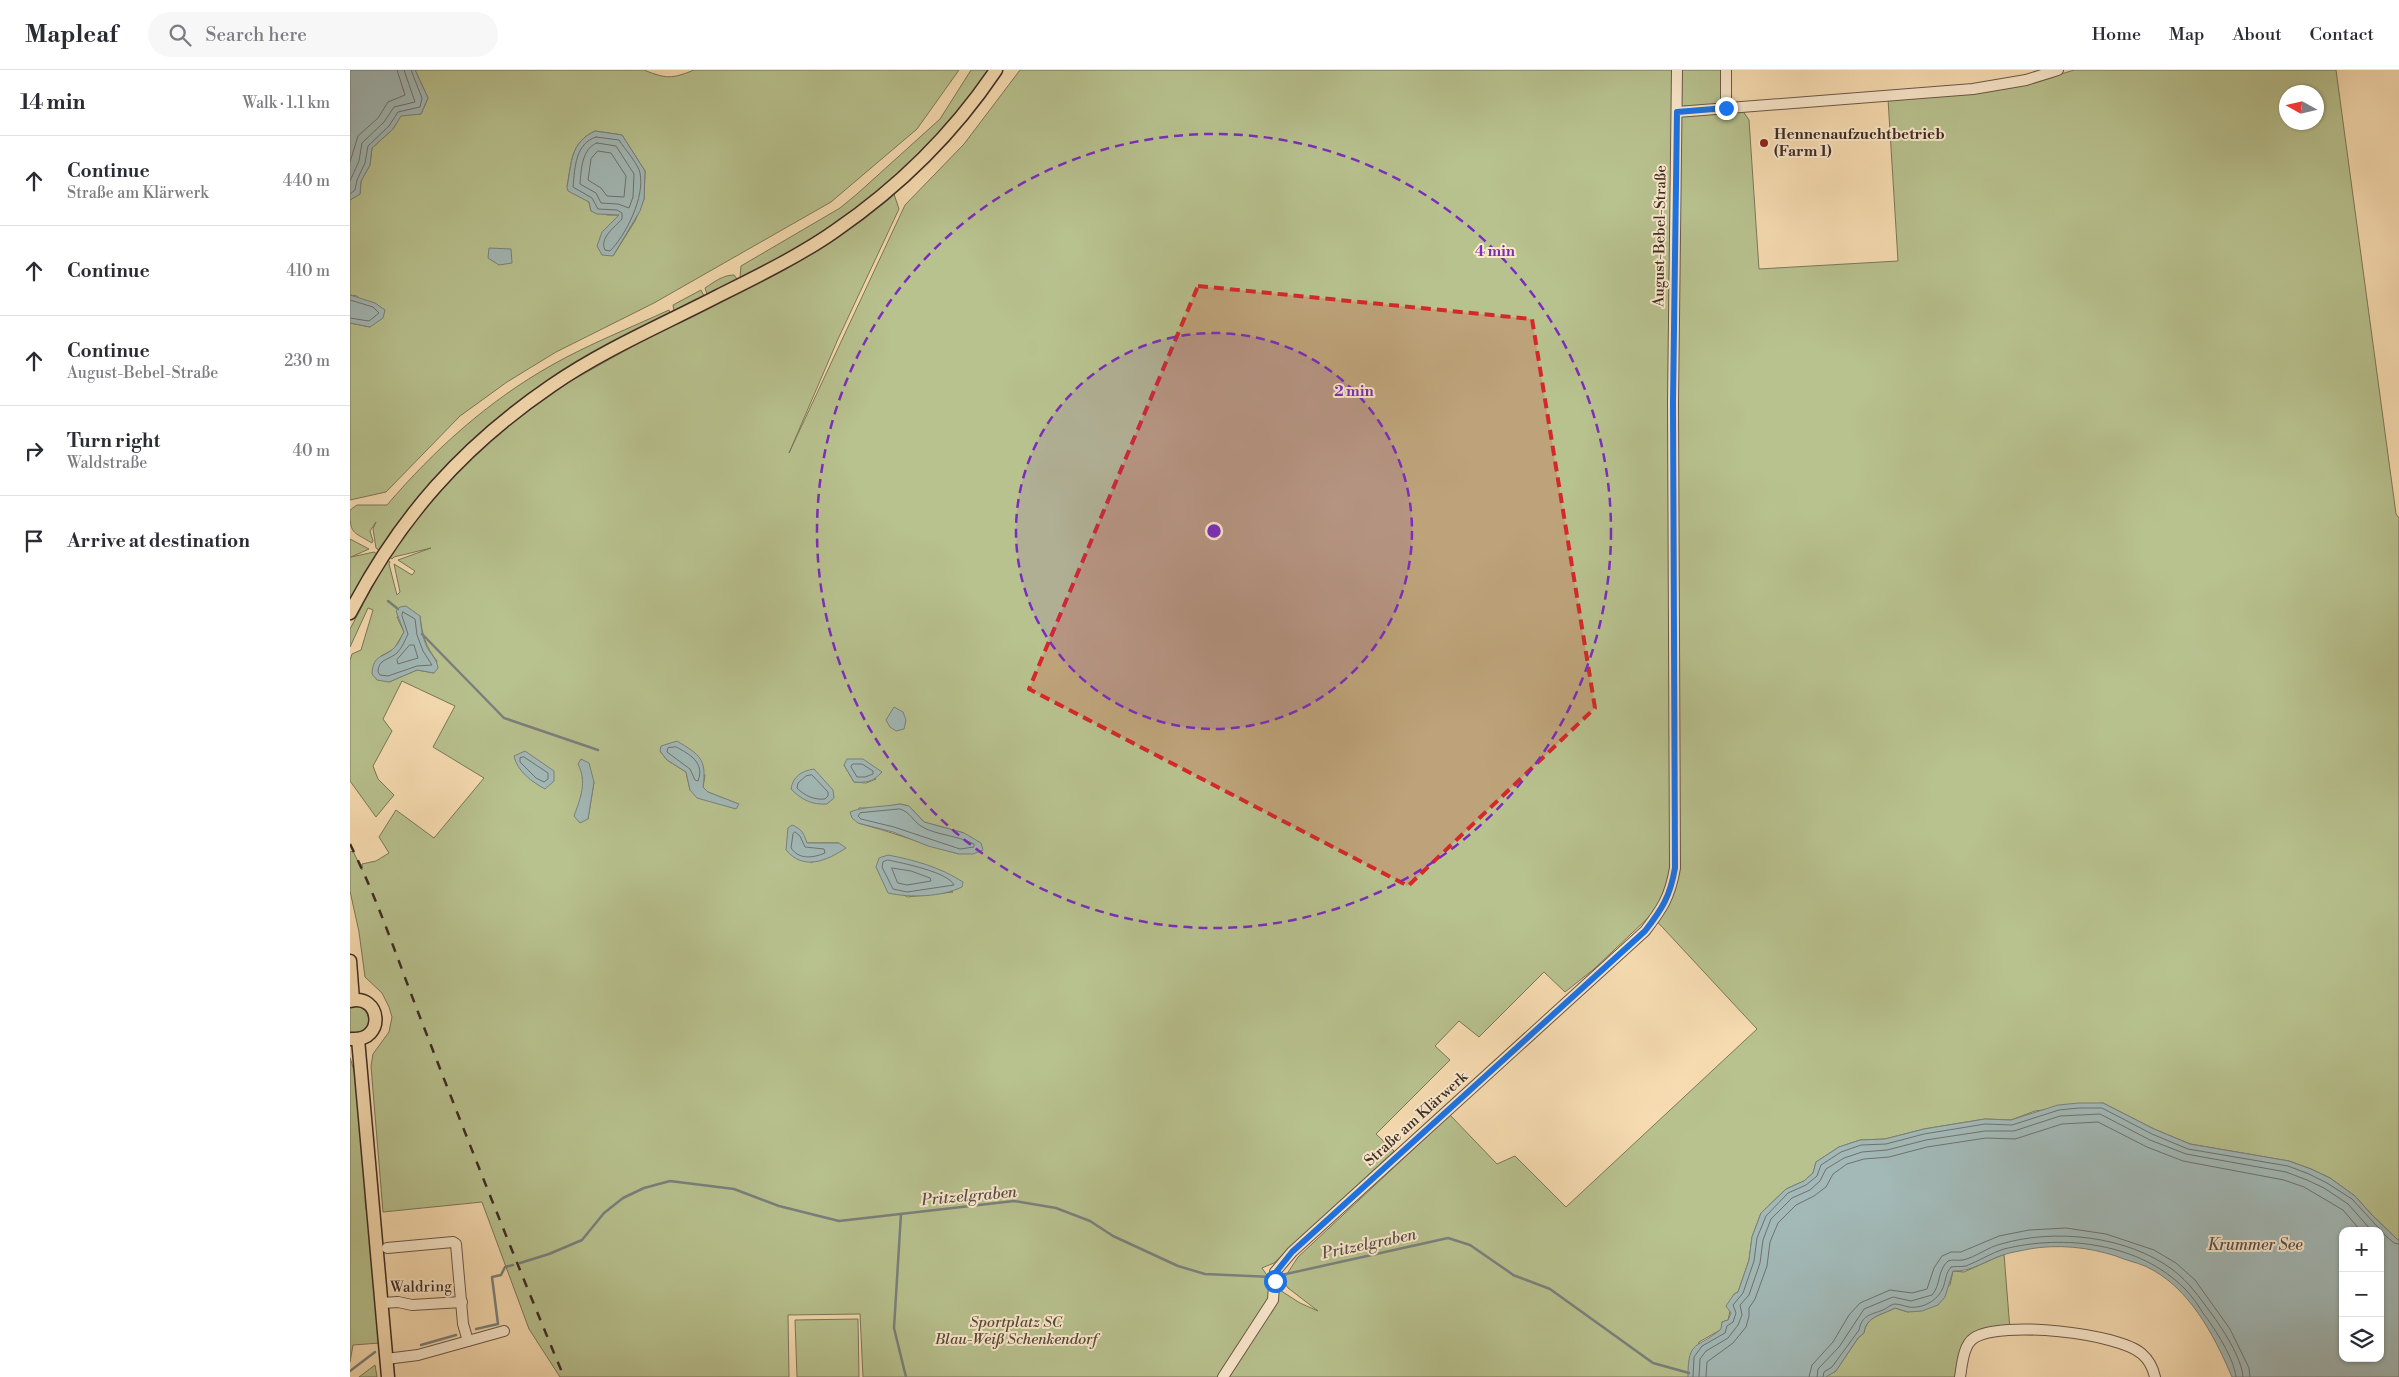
<!DOCTYPE html>
<meta charset="utf-8">
<style>
body{margin:0;font-family:"Libre Bodoni",serif;background:#f7f7f7;color:#2b2b33}
.controls{position:absolute;right:15px;bottom:15px;display:grid;overflow:hidden;border-radius:10px;box-shadow:0 1px 4px #0004}
.controls button{width:45px;height:45px;display:grid;place-items:center;padding:0;border:0;border-bottom:1px solid #e1e1e2;background:#fff;color:#2b2b33;font:25px sans-serif}
.compass{position:absolute;left:1929px;top:15px;width:45px;height:45px;border-radius:50%;background:#fff;box-shadow:0 1px 4px #0004;rotate:278deg}
.stop{position:absolute;width:15px;height:15px;margin:-11px;border:4px solid #1a73e8;border-radius:50%;background:#fff}
.stop.end{background:#1a73e8;border-color:#fff;box-shadow:0 1px 5px #0008}
.list{margin:0;padding:0;list-style:none}
h2{display:flex;justify-content:space-between;align-items:center;height:65px;margin:0;padding:0 20px;font-size:21px}
h2 small{font-size:16px;font-weight:400;color:#7c7c81}
.list li{display:grid;grid-template-columns:32px 1fr auto;gap:15px;align-items:center;box-sizing:border-box;height:90px;padding:0 20px;border-top:1px solid #e1e1e2}
.list b{display:block;font-size:19px;white-space:nowrap}
.list p{margin:0;font-size:16px;white-space:nowrap;color:#7c7c81}
.list em{font-size:16px;font-style:normal;color:#7c7c81}
.icon{flex:none;width:28px;height:28px;fill:none;stroke:currentColor;stroke-width:2;stroke-linecap:round;stroke-linejoin:round}
.map{position:relative;flex:none;width:2049px;height:1307px;overflow:hidden}
header{display:flex;align-items:center;gap:30px;box-sizing:border-box;height:70px;padding:0 25px;background:#fff;border-bottom:1px solid #e1e1e2}
header strong{font-size:24px}
nav{display:flex;gap:28px;margin-inline-start:auto;font-size:18px}
.search{width:350px;height:45px;background:#f7f7f7;display:flex;align-items:center;gap:12px;box-sizing:border-box;padding:0 18px;border-radius:28px;color:#7c7c81;font-size:19px}
main{display:flex}
aside{flex:1;background:#fff}
.map>svg:first-child{display:block}
</style>
<header>
<strong>Mapleaf</strong>
<div class="search"><svg class="icon" aria-label="search" viewBox="0 0 24 24"><circle cx="10" cy="10" r="6"/><path d="M15 15l6 6"/></svg>Search here</div>
<nav><a>Home</a><a>Map</a><a>About</a><a>Contact</a></nav>
</header>
<main>
<aside>
<h2>14 min<small>Walk · 1.1 km</small></h2>
<ul class="list">
<li><svg class="icon" aria-label="ahead" viewBox="0 0 24 24"><path d="M12 20V5M6 11l6-6 6 6"/></svg><div><b>Continue</b><p>Straße am Klärwerk</p></div><em>440 m</em></li>
<li><svg class="icon" aria-label="ahead" viewBox="0 0 24 24"><path d="M12 20V5M6 11l6-6 6 6"/></svg><div><b>Continue</b></div><em>410 m</em></li>
<li><svg class="icon" aria-label="ahead" viewBox="0 0 24 24"><path d="M12 20V5M6 11l6-6 6 6"/></svg><div><b>Continue</b><p>August-Bebel-Straße</p></div><em>230 m</em></li>
<li><svg class="icon" aria-label="right" viewBox="0 0 24 24"><path d="M7 20v-9h11M14 6l5 5-5 5"/></svg><div><b>Turn right</b><p>Waldstraße</p></div><em>40 m</em></li>
<li><svg class="icon" aria-label="arrive" viewBox="0 0 24 24"><path d="M6 21V4h12l-3 4 3 4H6"/></svg><div><b>Arrive at destination</b></div></li>
</ul>
</aside>
<div class="map">
<svg width="2049" height="1307" viewBox="0 0 2049 1307">
<rect width="100%" height="100%" fill="#f7dcb1"/>
<filter id="stains"><feTurbulence type="fractalNoise" baseFrequency=".004" numOctaves="4"/><feColorMatrix values="0 0 0 0 .2 0 0 0 0 .09 0 0 0 0 .02 0 0 0 .5 -.17"/></filter>
<radialGradient id="worn" r=".72"><stop offset=".6" stop-color="#630" stop-opacity="0"/><stop offset="1" stop-color="#630" stop-opacity=".3"/></radialGradient>
<!-- green -->
<g fill="#b8c28f" stroke="#7b775a" fill-rule="evenodd">
<path d="M65 0H294C316 9 322 9 344 0H609L567 59 481 132 304 233 206 282 157 312 110 346 36 422 0 430V253L20 257 7 226 0 225V130L10 124 11 111 20 95 22 78 43 59 51 45 71 44 78 28ZM245 61 272 65 295 101 294 129 285 151 263 186 252 162 270 145H258L241 141 239 132 217 116C222 92 220 73 245 61Z"/>
<path d="M621 0H641L621 28 561 94 492 150 441 182 260 275 109 383 80 413 30 481 26 478 23 459 26 452 20 461 23 471 22 473C2 461 0 464 0 440L7 435H37C84 380 138 331 202 295 239 274 280 258 319 240L320 243 324 241 323 235 351 220 354 226 357 224 355 218C364 212 373 205 384 205L387 209 390 208 391 196 490 138 507 124 590 49Z"/>
<path d="M670 0H1374L1373 35 1388 34 1399 50 1409 199 1548 191 1538 29 1609 25 1676 15 1724 0H1986L2046 444 2049 448V1171L2022 1145 2005 1126 1980 1108 1961 1099 1939 1091 1840 1074 1804 1059 1753 1033 1685 1041 1661 1050 1635 1049 1574 1059 1535 1069 1510 1070 1489 1077 1466 1092 1463 1103 1454 1111 1436 1119 1411 1143 1402 1167 1399 1190 1388 1222 1384 1224 1378 1250 1372 1252V1259L1349 1272 1338 1307H513L510 1244 438 1245 439 1307H210L179 1259 132 1132 33 1142 21 996 23 984 39 962 42 947 39 937 32 923 15 907 9 862 0 821V782L3 781 12 800V794L26 791 39 783 29 767 46 740 84 768 134 708 83 677 105 636 52 611 33 649 42 661 23 696 28 709 44 725 26 747 0 711V590L2 584 11 580 23 540 18 538 0 577V559L37 489 40 492 39 494 47 525 50 522 44 494 62 505 65 501 48 490 81 478 44 487 42 489 39 487C88 414 146 360 219 312L512 148 544 124 549 139 488 269 439 383 555 135 614 74ZM1936 22H1966V52H1936ZM70 546C72 564 75 576 87 591L84 603 67 600 39 612 31 586 44 579 54 562 47 547ZM310 681 355 705 353 717 358 722 388 734 340 720 336 702 317 690ZM494 695 526 709 516 713 504 712ZM232 703 244 712 238 749 231 726 234 715ZM550 734 559 736 574 752 614 763 609 784C575 775 543 762 508 753L509 738H529ZM457 773H489L461 793ZM526 797 603 822 557 827 532 807ZM1301 845 1407 959 1216 1137 1165 1086 1147 1094 1100 1045 948 1187 933 1210 938 1218 968 1241 950 1233 925 1217 912 1198 924 1193 1044 1081 1026 1064 1100 990 1085 976 1109 951 1129 967 1194 902 1215 922 1244 899Z"/>
<polygon points="0,469 19,479 1,487 24,482 27,484 0,531"/>
<path d="M6 935C26 942 22 967 0 962V936Z"/>
<path d="M0 988C11 1017 13 1074 16 1107 17 1124 12 1132 19 1149L30 1273 3 1275 0 1292Z"/>
<path d="M1654 1184 1660 1260 1624 1268 1610 1307H1476L1480 1303 1485 1302 1508 1268 1514 1263C1516 1246 1532 1245 1545 1238L1558 1242 1600 1215 1603 1201 1614 1202Z"/>
<polygon points="508,1249 509,1307 447,1307 445,1250"/>
<polygon points="25,1295 27,1307 9,1307"/>
</g>
<!-- water -->
<g fill="#a2b9b7" stroke="#7a817d" fill-rule="evenodd">
<polygon points="0,0 65,0 78,28 71,44 51,46 43,59 22,78 20,95 11,111 10,124 0,130"/>
<path d="M245 61 272 65 295 101 294 129 290 141 263 186 252 185 247 176 252 162 269 145 247 144 241 141 239 132 218 121 217 117C222 92 220 73 245 61Z"/>
<polygon points="139,178 161,179 162,193 149,195 138,188"/>
<polygon points="0,225 25,233 35,240 33,248 20,257 0,253"/>
<path d="M56 536 70 546C71 557 72 567 77 577 81 585 87 589 88 598L84 603 67 600 39 612 27 610 22 604C23 583 34 589 45 577 49 573 51 567 54 562L46 541 50 537Z"/>
<polygon points="544,637 553,642 556,650 554,659 546,661 540,657 536,650"/>
<path d="M327 671C350 685 357 689 353 717L358 722 389 734 386 739 347 728 340 720 336 702 317 690 310 681 311 676Z"/>
<path d="M175 681 204 701V711L195 719C182 712 167 701 164 686Z"/>
<path d="M231 689 239 693 244 712 238 749 230 753 224 746C231 727 237 712 228 694Z"/>
<path d="M497 689H513L532 702C523 712 516 713 504 712L494 695Z"/>
<path d="M464 699 483 720 484 728 477 734C462 735 452 730 441 719 443 706 452 701 464 699Z"/>
<path d="M550 734 559 736 574 752 614 763 631 773 633 780 623 784H609L578 776 543 762 508 753 502 748 500 742C515 736 534 737 550 734Z"/>
<path d="M442 755C452 759 454 764 457 773H489L496 778C476 791 454 801 436 780L438 758Z"/>
<path d="M538 785C564 790 590 797 613 812L612 817C591 827 561 828 538 823L526 797 529 788Z"/>
<path d="M1729 1033H1753L1804 1059 1840 1074 1939 1091 1961 1099 1980 1108 2005 1126 2022 1145 2049 1171V1307H1882C1864 1265 1839 1216 1795 1196 1785 1192 1775 1190 1766 1186 1738 1177 1708 1174 1679 1179 1671 1181 1661 1182 1653 1185 1636 1190 1622 1202 1603 1201L1595 1227 1588 1235 1572 1241 1558 1242 1545 1238C1532 1245 1516 1246 1514 1263L1508 1268 1486 1301 1476 1307H1338C1338 1268 1347 1280 1371 1259L1372 1252 1378 1250 1381 1243 1376 1236 1384 1224 1388 1222 1399 1190 1402 1167 1411 1143 1436 1119 1454 1111 1463 1103 1466 1092 1489 1077 1510 1070 1535 1069 1574 1059 1635 1049 1661 1050 1708 1035ZM1993 1161H2030V1288H1993Z"/>
</g>
<g fill="none" stroke-linecap="round" stroke-linejoin="round">
<!-- shore -->
<g stroke="#70726e" stroke-width="1">
<path d="M246 67 269 70C274 78 289 95 290 103 295 127 276 165 260 181L255 180C249 168 265 157 272 149V143L267 140 248 139 242 128 223 117C225 97 225 74 246 67Z"/>
<path d="M247 73 266 76 284 104 283 127 279 138 268 134 251 133 246 123 230 114C231 100 232 78 247 73Z"/>
<polygon points="248,81 261,83 276,106 274,127 257,126 251,118 238,110 241,89"/>
<polyline points="0,92 8,66 28,48 38,32 55,25 47,0"/>
<polyline points="0,111 9,91 12,73 34,52 44,37 65,32 54,0"/>
<polyline points="0,124 5,120 7,110 15,93 18,76 39,56 48,42 70,37 72,28 61,0"/>
<polyline points="0,230 23,237 29,243 19,251 0,248"/>
<path d="M53 542 65 549 67 565 73 581 82 595 67 596 38 606 30 605 28 602C28 589 39 590 47 583 52 578 55 570 58 564L52 546Z"/>
<polygon points="60,575 64,575 68,588 48,594 47,590"/>
<path d="M326 677C340 684 355 693 348 711L345 710 340 699 317 682 318 678Z"/>
<polygon points="174,687 198,703 198,709 194,712 186,708 170,692 170,688"/>
<polygon points="503,694 512,694 523,701 523,704 515,707 507,707 501,697"/>
<path d="M462 705 478 722V726L475 729C464 730 455 726 447 718L448 713 456 706Z"/>
<path d="M550 739C560 742 563 751 571 756 584 765 607 765 624 774V777L610 779 544 757 511 749 508 746 510 743Z"/>
<path d="M445 762 450 766 455 777 474 779 475 783C463 788 449 790 441 778L443 764Z"/>
<path d="M538 790C552 793 598 802 604 815L557 822 543 819 532 797 533 792Z"/>
<polygon points="542,798 561,801 580,808 581,811 557,815 548,813"/>
<polyline points="1343,1307 1344,1287 1352,1276 1375,1263 1377,1256 1383,1252 1386,1243 1383,1235 1393,1223 1404,1191 1407,1168 1416,1146 1438,1123 1456,1115 1467,1106 1471,1095 1491,1082 1511,1075 1536,1074 1574,1064 1635,1054 1662,1055 1709,1040 1729,1038 1752,1038 1802,1064 1838,1079 1938,1096 1959,1104 1977,1113 2002,1129 2036,1166 2044,1173 2049,1174"/>
<polyline points="1349,1307 1350,1289 1356,1281 1378,1268 1388,1255 1392,1245 1390,1235 1399,1225 1410,1193 1413,1170 1421,1149 1442,1128 1460,1120 1470,1111 1476,1099 1494,1088 1512,1082 1537,1080 1576,1070 1635,1061 1664,1061 1710,1046 1750,1044 1800,1070 1836,1084 1936,1102 1957,1110 1974,1118 1998,1134 2022,1161"/>
<polyline points="1356,1307 1357,1292 1383,1273 1396,1257 1399,1246 1399,1238 1405,1229 1417,1196 1420,1172 1428,1153 1446,1135 1464,1126 1476,1117 1483,1104 1497,1094 1514,1089 1539,1087 1577,1077 1636,1068 1665,1069 1712,1054 1748,1052 1797,1077 1833,1091 1934,1110 1954,1117 1993,1140 2011,1161"/>
<polyline points="1459,1307 1462,1295 1483,1272 1499,1245 1510,1233 1540,1220 1562,1223 1577,1219 1584,1198 1592,1186 1601,1182 1611,1182 1649,1166 1679,1160 1716,1158 1756,1164 1804,1180 1826,1193 1845,1210 1880,1259 1899,1298 1900,1307"/>
<path d="M1467 1307 1468 1299 1489 1277 1514 1239 1543 1227 1561 1231 1582 1225C1591 1215 1587 1201 1598 1191 1603 1189 1607 1191 1613 1190 1626 1187 1638 1177 1651 1174 1705 1158 1778 1166 1823 1200 1839 1212 1849 1227 1861 1243 1872 1258 1892 1288 1893 1307"/>
<path d="M1473 1307 1474 1302 1482 1297 1509 1260C1512 1245 1520 1245 1533 1240 1536 1239 1540 1235 1544 1234 1550 1234 1554 1236 1559 1237 1574 1239 1590 1229 1594 1215 1596 1208 1596 1203 1601 1197 1606 1196 1611 1197 1616 1196 1629 1191 1641 1183 1654 1179 1714 1164 1790 1173 1835 1219 1842 1226 1848 1235 1853 1243 1865 1259 1884 1288 1886 1307"/>
</g>
<!-- stream -->
<g stroke="#7a817d" stroke-width="2.5">
<polyline points="38,531 48,539"/>
<polyline points="72,564 154,648 248,680"/>
<polyline points="551,1144 544,1258 556,1307"/>
<polyline points="170,1193 199,1184 232,1170 254,1143 273,1128 294,1118 320,1111 384,1119 429,1136 489,1151 664,1131 706,1138 740,1151 763,1166 828,1196 855,1204 922,1207"/>
<polyline points="1163,1205 1200,1219 1303,1293 1339,1303"/>
<polyline points="927,1206 1098,1168 1120,1175 1162,1204"/>
<polyline points="126,1259 148,1254 142,1207 151,1205 155,1197 163,1195"/>
<polyline points="71,1275 106,1265"/>
<polyline points="0,1301 25,1282"/>
</g>
<defs>
<g id="minor">
<polyline points="1376,38 1376,0"/>
<polyline points="1327,42 1623,19 1676,10 1708,0"/>
<polyline points="37,1178 103,1172 106,1174 113,1254 118,1271"/>
<polyline points="32,1233 48,1232 62,1235 112,1232"/>
<polyline points="36,1289 68,1285 154,1261"/>
<path d="M873 1307 923 1230 925 1202 942 1182 1295 861C1312 839 1320 827 1325 798L1323 332 1327 0"/>
<path d="M1610 1307C1612 1296 1613 1275 1624 1268 1651 1250 1769 1263 1792 1284 1799 1290 1803 1298 1805 1307"/>
</g>
<g id="major">
<path d="M0 543C49 448 112 377 201 316 253 280 312 255 368 226 406 207 451 185 485 161 549 117 603 64 646 0"/>
<polyline points="0,891 3,930"/>
<path d="M0 931C31 923 36 971 2 969"/>
<polyline points="8,969 38,1307"/>
</g>
</defs>
<!-- minor casing -->
<use href="#minor" stroke="#6c5848" stroke-width="12"/>
<!-- major casing -->
<use href="#major" stroke="#3e2c25" stroke-width="15"/>
<!-- minor -->
<use href="#minor" stroke="#fae8cc" stroke-width="10"/>
<!-- major -->
<use href="#major" stroke="#f7dcb1" stroke-width="12"/>
<!-- rail -->
<path stroke="#3e2c25" stroke-width="2.5" stroke-dasharray="9 9" stroke-linecap="butt" d="M0 774C30 834 50 897 75 960 120 1076 166 1192 214 1307"/>
</g>
<g fill="none" stroke-linecap="round" stroke-linejoin="round">
<!-- route -->
<path stroke="#1a73e8" stroke-width="6" d="M925 1211 926 1202 942 1182 1295 861C1312 839 1320 827 1325 798L1323 332 1327 42 1376 38"/>
</g>
<!-- marked area -->
<path fill="#d62828" fill-opacity="0.2" stroke="#d62828" stroke-width="4" stroke-dasharray="10 6" stroke-linejoin="round" d="M848 216 1182 249 1245 638 1058 816 679 619Z"/>
<!-- distance rings -->
<circle cx="864" cy="461" r="198" fill="#7b2cbf" fill-opacity=".12"/>
<g fill="none" stroke="#7b2cbf" stroke-width="2.5" stroke-dasharray="9 6">
<circle cx="864" cy="461" r="198"/>
<circle cx="864" cy="461" r="397"/>
</g>
<!-- markers -->
<circle fill="#8f2418" stroke="#fae8cc" stroke-width="2" cx="1414" cy="73" r="5"/>
<g text-anchor="middle" dominant-baseline="central" stroke-width="4" stroke-linejoin="round" paint-order="stroke">
<!-- poi labels -->
<g font-size="15" font-weight="bold" fill="#3e2c25" stroke="#fae8cc" text-anchor="start">
<text x="1424" y="64">Hennenaufzuchtbetrieb<tspan x="1424" dy="17">(Farm 1)</tspan></text>
</g>
<!-- street labels -->
<g font-size="15" fill="#3e2c25" stroke="#fae8cc">
<text transform="translate(1310 166) rotate(-89)">August-Bebel-Straße</text>
<text transform="translate(1066 1049) rotate(-42)">Straße am Klärwerk</text>
<text transform="translate(71 1217) rotate(-1)">Waldring</text>
</g>
<!-- park labels -->
<g font-size="15" font-style="italic" fill="#564a3a" stroke="#fae8cc">
<text x="666" y="1252">Sportplatz SC<tspan x="666" dy="17">Blau-Weiß Schenkendorf</tspan></text>
</g>
<!-- water labels -->
<g font-size="16" font-style="italic" fill="#574f4a" stroke="#fae8cc">
<text transform="translate(619 1126) rotate(-5)">Pritzelgraben</text>
<text transform="translate(1019 1174) rotate(-12)">Pritzelgraben</text>
<text x="1905" y="1175">Krummer See</text>
</g>
</g>
<circle cx="864" cy="461" r="8" fill="#7b2cbf" stroke="#fae8cc" stroke-width="2.5"/>
<g font-size="15" text-anchor="middle" font-weight="bold" fill="#7b2cbf" stroke="#fae8cc" stroke-width="4" stroke-linejoin="round" paint-order="stroke">
<text x="1145" y="186">4 min</text>
<text x="1004" y="326">2 min</text>
</g>
<rect width="100%" height="100%" filter="url(#stains)"/>
<rect width="100%" height="100%" fill="url(#worn)"/>
</svg>
<div class="controls">
<button>+</button>
<button>−</button>
<button><svg class="icon" aria-label="layers" viewBox="0 0 24 24"><path d="M12 4l9 5-9 5-9-5zM3 14l9 5 9-5"/></svg></button>
</div>
<svg class="compass" viewBox="-18 -18 36 36"><path d="M0-13l5 13h-10z" fill="#e53935"/><path d="M0 13l5-13h-10z" fill="#7c7c81"/></svg>
<div class="stop" style="left:925px;top:1211px"></div>
<div class="stop end" style="left:1376px;top:38px"></div>
</div>
</main>
